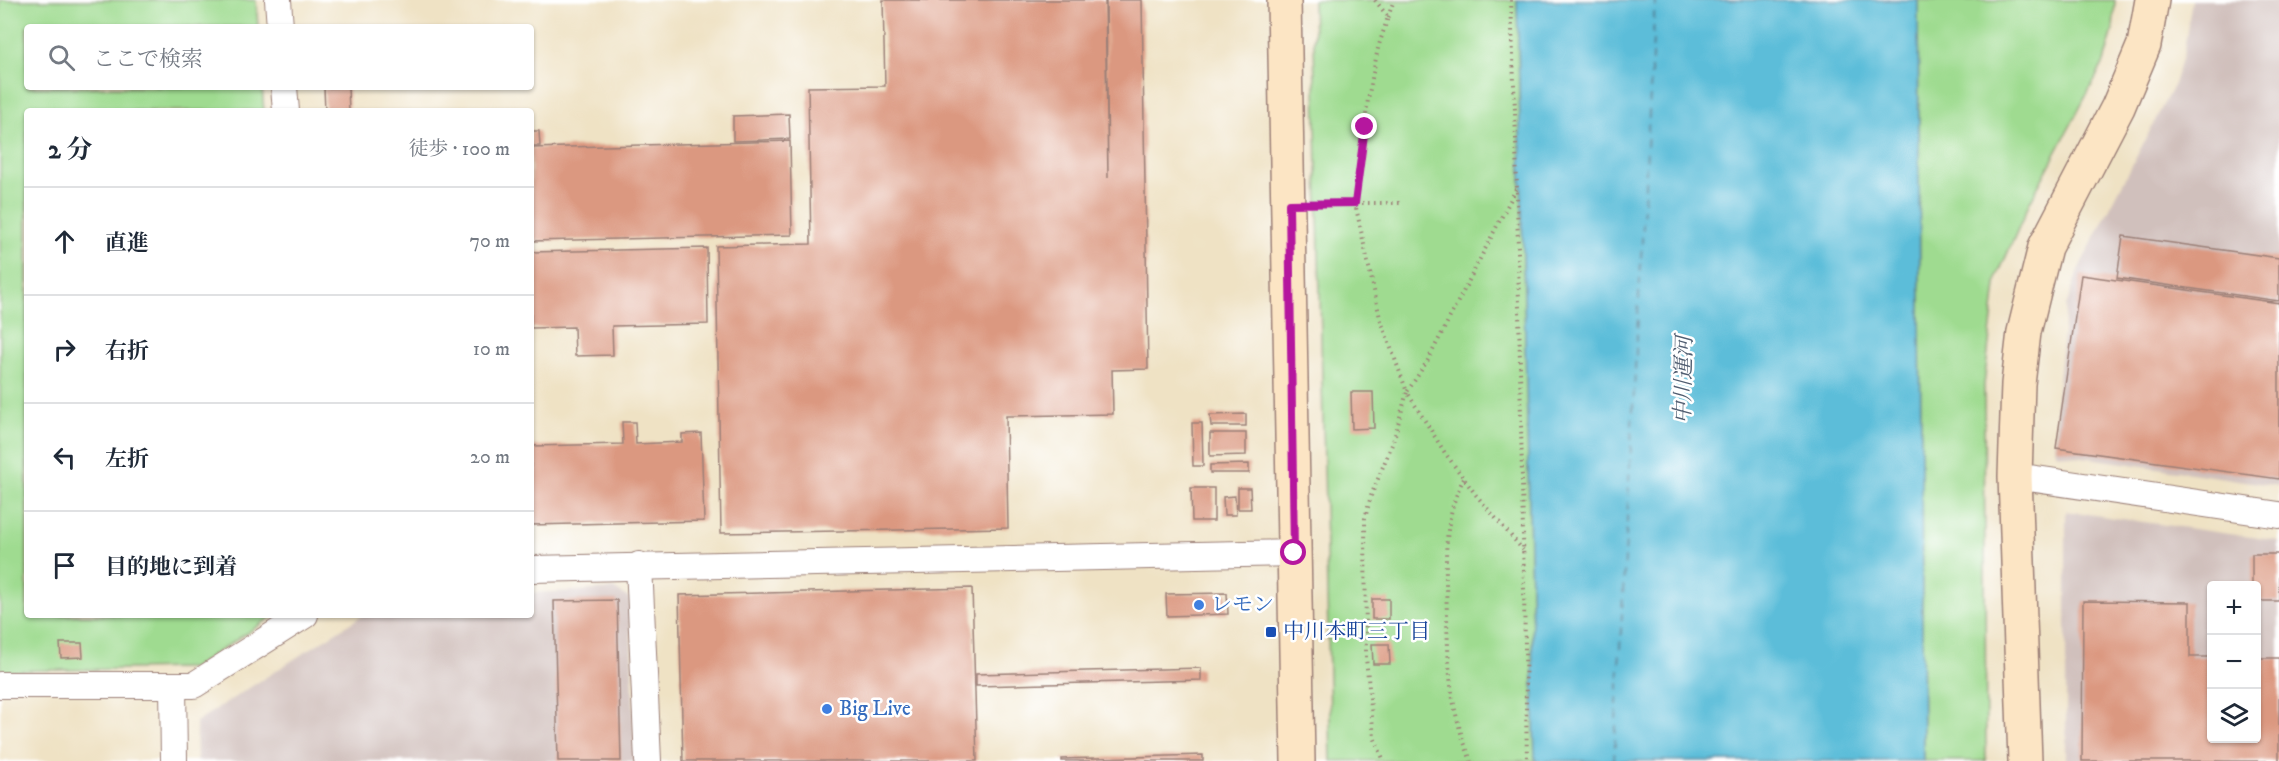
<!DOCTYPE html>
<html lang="ja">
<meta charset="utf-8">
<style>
body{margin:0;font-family:"IM FELL DW Pica","Noto Serif JP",serif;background:#f6f6f7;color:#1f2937}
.controls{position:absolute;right:18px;bottom:18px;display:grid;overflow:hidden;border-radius:6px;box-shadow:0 2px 4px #0004}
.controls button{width:54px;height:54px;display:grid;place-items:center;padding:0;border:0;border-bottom:2px solid #e0e1e3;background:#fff;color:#1f2937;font:30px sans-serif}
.stop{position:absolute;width:18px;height:18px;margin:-14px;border:4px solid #b5179e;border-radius:50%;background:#fff}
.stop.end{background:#b5179e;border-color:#fff;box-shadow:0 2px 6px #0008}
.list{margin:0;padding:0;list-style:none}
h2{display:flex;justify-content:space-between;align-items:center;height:78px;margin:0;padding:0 24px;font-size:26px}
h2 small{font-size:20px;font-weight:400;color:#747a83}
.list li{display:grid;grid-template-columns:39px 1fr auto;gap:18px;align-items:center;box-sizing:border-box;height:108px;padding:0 24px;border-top:2px solid #e0e1e3}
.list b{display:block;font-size:22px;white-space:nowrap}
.list em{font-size:20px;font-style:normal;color:#747a83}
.icon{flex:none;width:33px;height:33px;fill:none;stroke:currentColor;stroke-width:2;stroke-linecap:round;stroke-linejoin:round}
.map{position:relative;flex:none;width:2279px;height:761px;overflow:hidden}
.search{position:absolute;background:#fff;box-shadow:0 2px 4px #0004;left:24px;top:24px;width:510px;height:66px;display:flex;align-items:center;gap:15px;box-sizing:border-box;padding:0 21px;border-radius:6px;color:#747a83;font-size:22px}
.panel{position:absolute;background:#fff;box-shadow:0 2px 4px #0004;left:24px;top:108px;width:510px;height:510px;border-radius:6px}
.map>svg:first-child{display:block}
</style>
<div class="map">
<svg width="2279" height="761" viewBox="0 0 2279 761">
<rect width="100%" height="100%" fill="#fff"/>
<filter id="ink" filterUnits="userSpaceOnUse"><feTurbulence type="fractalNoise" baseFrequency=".0167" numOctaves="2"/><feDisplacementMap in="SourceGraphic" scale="12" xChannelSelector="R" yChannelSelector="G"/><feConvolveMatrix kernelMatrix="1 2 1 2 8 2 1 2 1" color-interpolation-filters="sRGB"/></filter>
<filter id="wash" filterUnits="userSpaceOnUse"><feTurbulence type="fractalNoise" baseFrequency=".008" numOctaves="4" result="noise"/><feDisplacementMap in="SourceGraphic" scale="24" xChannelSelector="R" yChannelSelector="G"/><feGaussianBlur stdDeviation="1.35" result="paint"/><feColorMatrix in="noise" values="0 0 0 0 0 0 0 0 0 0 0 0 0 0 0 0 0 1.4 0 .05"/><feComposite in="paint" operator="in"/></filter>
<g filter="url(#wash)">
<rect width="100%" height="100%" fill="#efe2c4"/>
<!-- industrial -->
<g fill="#d0c0bc" fill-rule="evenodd">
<polygon points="2192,0 2279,0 2279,486 2055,453 2056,399 2066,306 2080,266 2174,84 2183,56"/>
<path d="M2066 511 2279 541V761H2066ZM2212 586H2256V738H2212Z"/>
<polygon points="615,589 630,599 635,761 197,761 196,722 363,615 531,615 531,593"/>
</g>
<!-- green -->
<g fill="#9fdb90" stroke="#747d5e" stroke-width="1.5">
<polygon points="0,0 256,0 258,27 27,27 27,87 262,87 264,111 27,111 27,615 275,615 193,668 0,671"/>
<polygon points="1313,0 1517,0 1535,761 1331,761"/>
<polygon points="1918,0 2115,0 2113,30 2104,62 2029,204 1997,277 1984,385 1986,761 1923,761"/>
</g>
<!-- water -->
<polygon fill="#5bbdd9" stroke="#526e82" stroke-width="1.5" points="1517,0 1918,0 1923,761 1535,761"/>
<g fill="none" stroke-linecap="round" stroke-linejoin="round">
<!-- ferry -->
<polyline stroke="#515e71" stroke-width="1.5" stroke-dasharray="8 6" stroke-linecap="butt" points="1614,761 1655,0"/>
</g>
<g id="blocks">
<!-- building -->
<g fill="#db9880">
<polygon points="883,0 1105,0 1108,178 1106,0 1142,0 1148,369 1112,370 1113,414 1006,416 1008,528 721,533 716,246 811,244 808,87 885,86"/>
<polygon points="348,87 349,111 325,111 324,88"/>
<polygon points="789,114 790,139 733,141 733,116"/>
<polygon points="531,131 539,131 540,146 531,146"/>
<polygon points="790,141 792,235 531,241 531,148"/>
<polygon points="2123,236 2279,258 2279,301 2117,278"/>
<polygon points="707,248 708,324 612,326 613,355 575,356 574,327 531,328 531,252"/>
<polygon points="2081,275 2279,303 2279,479 2056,448"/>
<polygon points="1351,392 1373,392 1374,428 1352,429"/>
<polygon points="1246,414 1246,426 1211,426 1210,415"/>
<polygon points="622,422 635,422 636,444 682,442 682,434 701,433 704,521 531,525 531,446 623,444"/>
<polygon points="1192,423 1202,423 1203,466 1193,466"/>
<polygon points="1210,433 1246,433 1246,455 1210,456"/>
<polygon points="1249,464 1249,473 1210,473 1210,465"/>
<polygon points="1191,488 1214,488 1214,521 1192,521"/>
<polygon points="1238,488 1250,488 1251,509 1238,509"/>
<polygon points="1235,496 1236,515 1224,515 1223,497"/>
<polygon points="2252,554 2279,554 2279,601 2256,601 2256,586 2252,586"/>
<polygon points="972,588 977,761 683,761 679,595"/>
<polygon points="1227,593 1228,614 1167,616 1166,594"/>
<rect x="1372" y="599" width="17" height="20"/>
<polygon points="617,600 621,761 558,761 554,601"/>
<polygon points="2083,601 2190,602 2190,657 2212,657 2212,738 2256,738 2256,658 2279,658 2279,761 2082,761"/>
<polygon points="60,643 82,643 83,657 61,658"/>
<polygon points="1372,644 1389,644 1390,664 1373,664"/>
<polygon points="1201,668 1201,680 976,686 976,674"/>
<polygon points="1203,755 1203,761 1062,761 1062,759"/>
</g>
</g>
</g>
<g filter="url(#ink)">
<use href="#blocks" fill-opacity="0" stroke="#9c8078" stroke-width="1.5"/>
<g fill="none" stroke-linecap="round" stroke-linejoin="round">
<defs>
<g id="street">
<polyline points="278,0 280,27"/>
<polyline points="284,87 286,111"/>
<polyline points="2015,476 2279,515"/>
<polyline points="639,565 648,761"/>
<polyline points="531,569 1294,553"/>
<polyline points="0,685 194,685 305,615"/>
<polyline points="173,685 174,761"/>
</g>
<g id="secondary">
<polyline points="1284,0 1298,761"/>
<polyline points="2025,761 2015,476 2018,384 2024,332 2045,247 2118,107 2144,45 2152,0"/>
</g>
</defs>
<!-- street casing -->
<use href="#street" stroke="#9c8078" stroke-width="28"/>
<!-- secondary casing -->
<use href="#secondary" stroke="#9c8078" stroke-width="36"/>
<!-- path -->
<g stroke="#9c8078" stroke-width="4" stroke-dasharray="1.5 4.5" stroke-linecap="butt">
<polyline points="1375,0 1388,17 1378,48 1368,99 1355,203 1380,318 1407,392 1393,442 1371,496 1365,518 1366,658 1374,737 1384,761"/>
<polyline points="1511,0 1516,139 1527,761"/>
<polyline points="1388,17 1394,0"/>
<polyline points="1516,189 1428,360 1407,392 1445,453 1476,495 1523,550"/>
<polyline points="1320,203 1404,203"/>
<path d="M1464 478C1441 521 1446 570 1447 617 1448 654 1449 691 1459 726 1462 738 1467 750 1471 761"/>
</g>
<!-- street -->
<use href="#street" stroke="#fff" stroke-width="26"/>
<!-- secondary -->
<use href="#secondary" stroke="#fce5c4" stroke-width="33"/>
</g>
</g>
<g fill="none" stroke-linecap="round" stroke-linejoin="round" filter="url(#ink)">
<!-- route -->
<polyline stroke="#b5179e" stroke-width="8" points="1294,553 1289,204 1355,203 1365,127"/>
</g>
<!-- markers -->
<g fill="#3f7fe0" stroke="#fff" stroke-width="2">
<circle cx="1199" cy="605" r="6"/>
<circle cx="827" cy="709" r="6"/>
</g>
<rect fill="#1a4fb4" stroke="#fff" stroke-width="2" x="1265" y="626" width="12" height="12" rx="3"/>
<g text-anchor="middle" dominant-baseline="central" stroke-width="5" stroke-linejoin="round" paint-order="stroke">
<!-- shop labels -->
<g font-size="21" fill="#366cbe" stroke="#fff" text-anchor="start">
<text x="1211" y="605">レモン</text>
<text x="839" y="709">Big Live</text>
</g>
<!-- transit labels -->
<g font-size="21" fill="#164399" stroke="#fff" text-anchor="start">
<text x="1283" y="632">中川本町三丁目</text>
</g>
<!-- water labels -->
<g font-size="22" font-style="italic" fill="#515e71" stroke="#fff">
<text transform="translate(1684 380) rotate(-89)">中川運河</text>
</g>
</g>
</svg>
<div class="controls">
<button>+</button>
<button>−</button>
<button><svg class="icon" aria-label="layers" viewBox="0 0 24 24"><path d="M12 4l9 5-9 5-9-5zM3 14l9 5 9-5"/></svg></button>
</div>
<div class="stop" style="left:1294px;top:553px"></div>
<div class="stop end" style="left:1365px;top:127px"></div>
<div class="search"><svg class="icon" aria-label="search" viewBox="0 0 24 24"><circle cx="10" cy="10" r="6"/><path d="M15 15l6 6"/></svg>ここで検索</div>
<section class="panel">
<h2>2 分<small>徒歩 · 100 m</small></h2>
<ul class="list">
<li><svg class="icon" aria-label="ahead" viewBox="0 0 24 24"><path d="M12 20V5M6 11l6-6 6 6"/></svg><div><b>直進</b></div><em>70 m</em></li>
<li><svg class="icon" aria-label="right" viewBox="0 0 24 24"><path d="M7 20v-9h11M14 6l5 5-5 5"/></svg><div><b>右折</b></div><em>10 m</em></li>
<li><svg class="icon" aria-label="left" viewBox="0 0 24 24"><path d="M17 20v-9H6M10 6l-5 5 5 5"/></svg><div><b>左折</b></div><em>20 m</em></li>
<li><svg class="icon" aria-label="arrive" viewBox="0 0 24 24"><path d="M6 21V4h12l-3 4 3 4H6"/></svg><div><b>目的地に到着</b></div></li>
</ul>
</section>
</div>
